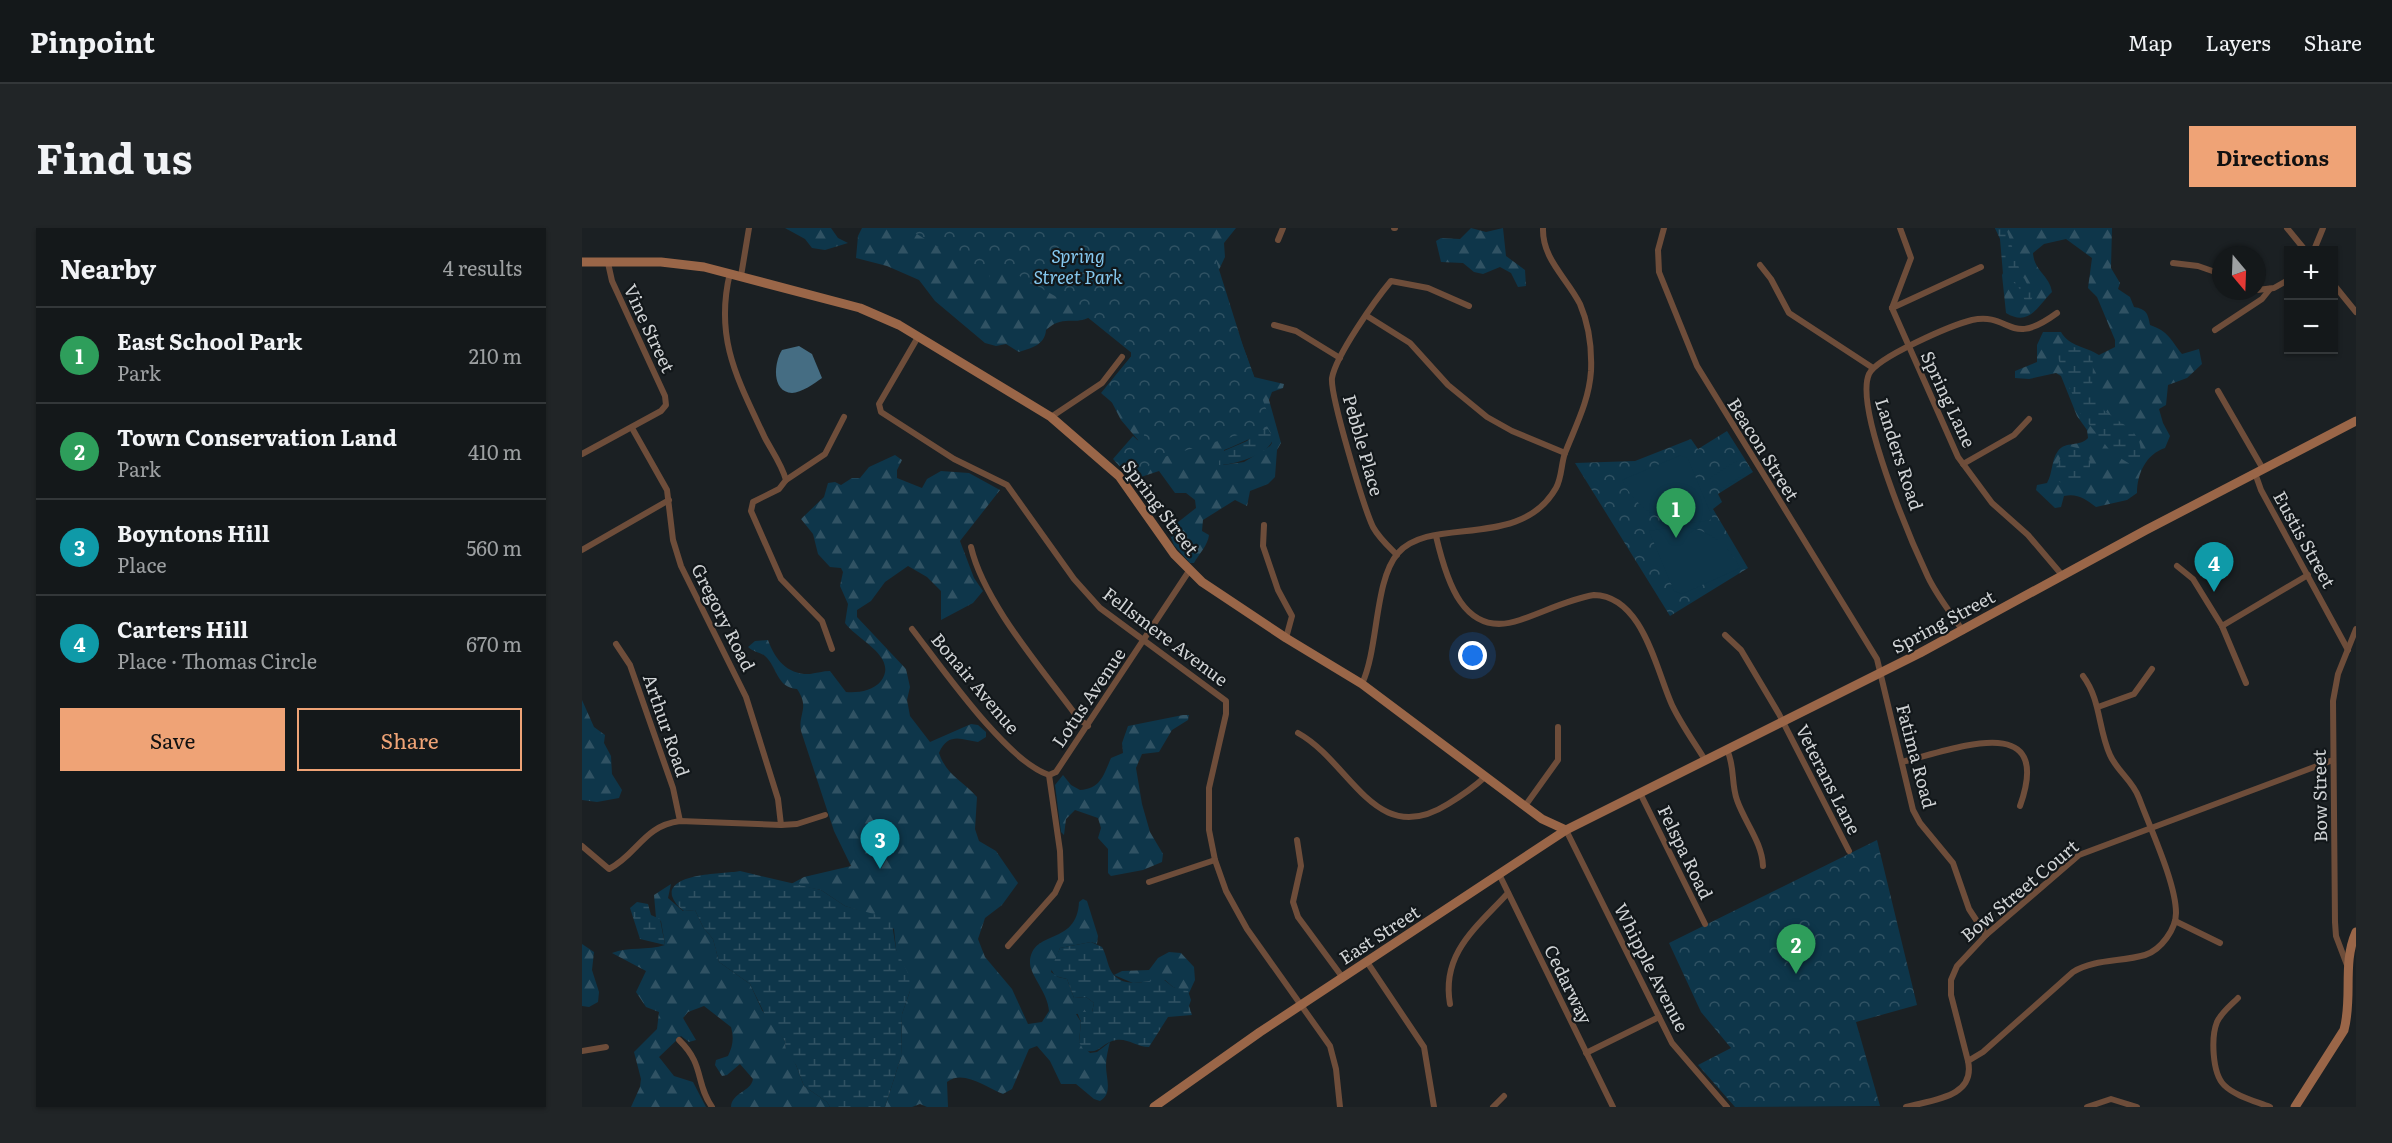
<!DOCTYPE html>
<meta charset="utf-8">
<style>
body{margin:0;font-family:Literata,serif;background:#212527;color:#f1f3f6}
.controls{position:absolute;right:18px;top:18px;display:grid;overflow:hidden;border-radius:0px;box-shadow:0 2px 4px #0004}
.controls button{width:54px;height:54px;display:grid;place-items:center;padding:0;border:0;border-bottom:2px solid #333739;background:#14181a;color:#f1f3f6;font:30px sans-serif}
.compass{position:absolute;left:1630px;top:18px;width:54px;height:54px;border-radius:50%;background:#14181a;box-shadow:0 2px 4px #0004;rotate:161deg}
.you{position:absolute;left:891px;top:428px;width:21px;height:21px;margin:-15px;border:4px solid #fff;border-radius:50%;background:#1a73e8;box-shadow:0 0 0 9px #1a73e833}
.badge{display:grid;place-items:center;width:39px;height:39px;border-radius:50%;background:#efa376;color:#fff;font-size:20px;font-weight:700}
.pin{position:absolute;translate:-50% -50px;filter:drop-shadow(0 2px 3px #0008)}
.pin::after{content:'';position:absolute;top:32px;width:21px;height:18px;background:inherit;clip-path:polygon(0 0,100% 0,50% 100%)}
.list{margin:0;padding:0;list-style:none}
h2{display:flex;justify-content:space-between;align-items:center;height:78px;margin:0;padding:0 24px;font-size:26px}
h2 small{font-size:20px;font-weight:400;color:#9da0a2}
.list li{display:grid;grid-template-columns:39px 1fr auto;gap:18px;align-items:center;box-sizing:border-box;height:96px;padding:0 24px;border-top:2px solid #333739}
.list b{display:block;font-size:22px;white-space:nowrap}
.list p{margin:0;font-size:20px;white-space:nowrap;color:#9da0a2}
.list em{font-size:20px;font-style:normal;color:#9da0a2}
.actions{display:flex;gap:12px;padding:18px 24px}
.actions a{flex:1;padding:14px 0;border:2px solid #efa376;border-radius:0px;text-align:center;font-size:21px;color:#efa376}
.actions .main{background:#efa376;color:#111}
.map{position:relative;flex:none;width:1774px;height:879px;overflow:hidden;border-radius:0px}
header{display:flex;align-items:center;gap:36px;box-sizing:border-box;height:84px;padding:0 30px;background:#14181a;border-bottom:2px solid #333739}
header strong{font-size:28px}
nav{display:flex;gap:33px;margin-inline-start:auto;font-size:21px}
.intro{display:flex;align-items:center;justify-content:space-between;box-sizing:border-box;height:144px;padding:0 36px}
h1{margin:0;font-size:42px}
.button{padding:15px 27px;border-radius:0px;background:#efa376;color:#111;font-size:21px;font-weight:700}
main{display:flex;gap:36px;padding:0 36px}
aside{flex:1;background:#14181a;border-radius:0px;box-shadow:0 2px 4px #0004}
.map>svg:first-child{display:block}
</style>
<header>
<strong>Pinpoint</strong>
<nav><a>Map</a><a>Layers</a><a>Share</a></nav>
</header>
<div class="intro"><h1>Find us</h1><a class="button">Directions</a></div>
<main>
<aside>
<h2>Nearby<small>4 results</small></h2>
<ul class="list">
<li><span class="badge" style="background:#2e9e5b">1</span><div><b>East School Park</b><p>Park</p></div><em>210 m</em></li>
<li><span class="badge" style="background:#2e9e5b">2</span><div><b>Town Conservation Land</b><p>Park</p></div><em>410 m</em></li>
<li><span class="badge" style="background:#0f9aa8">3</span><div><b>Boyntons Hill</b><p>Place</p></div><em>560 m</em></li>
<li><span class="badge" style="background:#0f9aa8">4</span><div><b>Carters Hill</b><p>Place · Thomas Circle</p></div><em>670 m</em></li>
</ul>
<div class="actions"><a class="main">Save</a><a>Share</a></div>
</aside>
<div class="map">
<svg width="1774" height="879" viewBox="0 0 1774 879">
<defs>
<pattern id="forest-firs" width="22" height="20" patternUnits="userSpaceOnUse" patternTransform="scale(1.5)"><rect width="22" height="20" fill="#0e364a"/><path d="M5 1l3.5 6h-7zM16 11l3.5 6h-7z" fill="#305263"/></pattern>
<pattern id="wetland-marsh" width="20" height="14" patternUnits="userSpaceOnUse" patternTransform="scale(1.5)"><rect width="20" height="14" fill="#0e364a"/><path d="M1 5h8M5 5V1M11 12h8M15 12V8" fill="none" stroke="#305263"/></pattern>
<pattern id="park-crowns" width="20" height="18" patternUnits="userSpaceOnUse" patternTransform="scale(1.5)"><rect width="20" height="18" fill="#0e364a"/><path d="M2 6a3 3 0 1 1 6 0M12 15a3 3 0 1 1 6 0" fill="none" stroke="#305263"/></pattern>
</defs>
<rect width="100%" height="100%" fill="#1b2023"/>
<!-- forest -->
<g fill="url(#forest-firs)" fill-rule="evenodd">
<polygon points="203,0 249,0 256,10 266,15 243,22 230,20 223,11"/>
<path d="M280 0H654L642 15 643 29 635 46 672 149 702 156 701 160 690 164 687 172 699 215 695 222 693 249 686 256 668 263 665 278 653 272 621 292 620 303 627 307C626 317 617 326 612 335H608L592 317 586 302 614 280 613 272 604 265H593L577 243 553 251 549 250 557 217 556 212 539 192 523 161 549 129V123L508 89C491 98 482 86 464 102 463 117 449 120 437 124L424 116 414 118 403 115 353 73 337 52 305 38 274 30 276 8ZM688 204 690 215 688 218 662 234 641 237 642 222C658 216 671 208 688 204Z"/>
<polygon points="889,0 904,4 921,0 924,28 943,42 944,58 936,59 929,45 918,39 901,46 892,44 881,35 859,34 854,13 859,10 878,11"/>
<path d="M1413 0H1530L1529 40 1538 55 1536 61 1548 69 1552 79C1564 81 1566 85 1568 97 1586 103 1589 112 1600 126L1617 121 1620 136 1605 150 1586 157 1584 177 1577 181 1581 195 1588 208 1583 220C1564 226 1555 246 1555 265L1545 272 1514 279C1504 271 1495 265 1482 268L1479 279 1473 280 1454 262 1455 257 1465 255C1471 245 1469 232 1476 223 1483 213 1498 219 1506 210L1505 202 1495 188 1479 148 1474 145 1447 151 1433 150V143L1455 134V117L1461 104H1479C1488 119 1503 118 1517 127L1533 119V112L1515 69 1506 60 1510 30 1484 11 1462 16 1451 25C1452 43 1468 48 1470 64 1455 79 1447 99 1424 85L1420 47 1426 35 1421 15Z"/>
<path d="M313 227 320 232 315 242V250L340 260 345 251 359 243 387 245 418 262 378 313 392 350 401 363 391 375 359 392V363L345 349 326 338 303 354 289 373 275 382V389L324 441 328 459 325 472 328 488 348 514 389 496 396 497 404 504V509L396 514C381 512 366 503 357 525 365 548 379 551 395 569L393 601 397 613 414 623 436 655 420 677 403 690 396 711 403 729 430 761 446 796 460 794 467 783C466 765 448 747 448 735 449 700 495 719 497 674L501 671 505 673 516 708 515 716 509 714 478 720 469 744 476 749 485 751 492 770 504 769 512 775 510 784 494 786 499 794 497 814 508 825 515 824 528 814C526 822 524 829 524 838 524 850 531 866 518 873L512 871 494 856H479L468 833 455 818 447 821 430 861 421 866C405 860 381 841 365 854L366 879H345L338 876 330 879H303L319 829 320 786 328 763 314 721 312 701 288 686 263 678 239 662 209 656 222 649 269 638 252 603 219 503C216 485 228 480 215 461 194 459 196 440 183 428 178 424 171 424 166 419L173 413 186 412C193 432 206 447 228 446 235 445 241 443 248 443L264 464C276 465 291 463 299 453 317 429 274 411 263 395L266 376 258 358 261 344 259 340 248 339 236 326 231 306 219 291 242 269 246 255 253 254 259 257 270 250H278L287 239Z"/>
<polygon points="0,472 12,499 23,507 22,515 29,528 30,546 40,562 37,570 15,574 0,572"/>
<path d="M601 487H607L606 492 590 502 577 524 560 526 554 540 560 576 568 604 581 626 580 634 561 642 529 648 526 645V621L516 610 519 600 516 590 493 582 484 591 482 607 479 604 473 557 481 547 489 557 498 562C519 561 522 546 529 530L541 525 540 515 546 498Z"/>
<path d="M89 656 86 670 101 683 113 682 121 699 131 711 137 734 168 756 180 782 203 813 204 820 214 837 222 858 245 874 248 879H149C150 864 169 864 171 851L158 836 145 847 140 848 133 837 134 832 146 828C151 818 152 810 149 799L122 778 106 784 101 790 114 812 107 814 99 808 77 829 92 848 111 854 124 879H49L58 859 59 851 52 824 75 801 77 784 64 779 54 764 64 743 30 725C46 718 66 723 83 717L79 693 74 690 72 667Z"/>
<polygon points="0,716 12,724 10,742 17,764 16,774 7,779 0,778"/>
<polygon points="587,724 599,725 612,739 613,752 607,765 591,759 583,752 551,755 532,747 540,743 567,742 576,730"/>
</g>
<!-- wetland -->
<g fill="url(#wetland-marsh)">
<polygon points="1413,0 1424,0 1437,40 1451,68 1446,79 1436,58 1421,46 1418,11"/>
<path d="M1480 118 1500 120 1510 129C1513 143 1507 159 1513 172 1526 194 1568 199 1557 233L1548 236 1530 225 1498 185 1475 128Z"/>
<path d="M686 201 691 210C689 226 652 237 637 237V225L665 213 675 203Z"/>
<path d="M1487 218 1504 222C1514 240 1505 257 1485 259L1476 253 1472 244 1480 227Z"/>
<path d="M158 643 239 662 263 678 306 690 310 696 314 721 327 747 328 763 320 786 319 829 303 879H248L245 874 222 858 214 837 204 824 203 813 186 793 168 756 137 734 131 711 121 699 113 682 102 683C96 679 92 674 90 668 85 644 146 646 158 643Z"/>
<polygon points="55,674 66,676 69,687 78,691 83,717 58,711 48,680"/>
<path d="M509 714 520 719C524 726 525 734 528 741 538 763 565 752 581 751L591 759 606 763 609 772 607 778 610 787 586 789 567 819C555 819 546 810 534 812 520 814 516 829 501 821L497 814 499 794 495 784H510L512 775 504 769 492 770 485 751 473 748 469 741 478 720Z"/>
</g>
<!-- park -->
<g fill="url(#park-crowns)">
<polygon points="325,0 624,0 661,118 690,197 575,231 550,252 531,231 551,208 560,216 563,203 519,165 551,126 494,80 411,33 407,50"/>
<polygon points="1145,203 1171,244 1136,266 1140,274 1131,281 1166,340 1088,388 993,235 1053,233 1109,211 1116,221"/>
<polygon points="1295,612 1335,777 1274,794 1298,878 1153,879 1116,837 1149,820 1119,784 1087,715"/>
</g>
<!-- pitch -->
<g fill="#0e364a">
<path d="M1099 227 1106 231 1131 291C1092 302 1059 289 1040 252Z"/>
<polygon points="1154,233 1163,246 1137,263 1128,250"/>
<path d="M1097 298C1125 300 1146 316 1158 340L1100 366 1092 363 1067 303Z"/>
</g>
<!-- water -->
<path fill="#456d83" d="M217 118 230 126 240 150C233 155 219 165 210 165 189 164 192 134 200 122Z"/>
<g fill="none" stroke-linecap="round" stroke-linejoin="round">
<!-- street -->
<g stroke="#6e4d3a" stroke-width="6">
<polyline points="812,0 813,0"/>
<polyline points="1082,0 1076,22 1077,44 1115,138 1295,431 1331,582 1338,595 1371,635 1387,681 1404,707"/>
<polyline points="1705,0 1723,22"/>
<polyline points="696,12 701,0"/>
<polyline points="1732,22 1741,0"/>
<polyline points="1591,35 1616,38 1639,46"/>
<polyline points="1178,37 1189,51 1207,85 1291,140"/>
<path d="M148 45C132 111 156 152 183 210 190 223 200 237 204 252L197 261 171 274 169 283 199 351 240 393 250 421"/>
<polyline points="159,48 167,0"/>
<polyline points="1752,57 1774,84"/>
<polyline points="1675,62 1692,60 1706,52"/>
<polyline points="1310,80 1376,229 1410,275 1446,307 1480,347"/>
<polyline points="1310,80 1399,39"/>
<polyline points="1310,80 1329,30 1318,0"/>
<polyline points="785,88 828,115 866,157 905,189 930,203 983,225"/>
<polyline points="692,97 714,103 758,130"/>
<polyline points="1633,102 1680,71 1688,61"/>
<polyline points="336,109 297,176 299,184 372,231 425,257 492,351 518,380 644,473 644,486 627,560 627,602 633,632 644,663 665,701 748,818 754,841 758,879"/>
<polyline points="1636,163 1681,241"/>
<polyline points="469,189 520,155 540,129"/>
<polyline points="50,200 85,262 91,312 99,338 164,469 196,571 199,597"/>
<polyline points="0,226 79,183 84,177 83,168 30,53 26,35"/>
<polyline points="1381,236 1432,207 1447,191"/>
<polyline points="1673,245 1679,262 1766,422"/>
<polyline points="204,252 243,226 262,189"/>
<polyline points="682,297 681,318 696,362 710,388 704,410"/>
<path d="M854 308C864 351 881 412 938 392 962 384 987 371 1012 367 1061 368 1074 442 1090 477 1099 496 1112 514 1123 532"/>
<path d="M389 319C402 375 461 442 496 490L506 498"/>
<polyline points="0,322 87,272"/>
<path d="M815 327C806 318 797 310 791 299 782 280 748 167 750 150 754 127 794 71 809 53L846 60 887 78"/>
<polyline points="1595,338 1611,351 1640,398 1726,347"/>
<polyline points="1640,398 1664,455"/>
<path d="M330 401C358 437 424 533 467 547"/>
<path d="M1381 403C1369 385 1355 368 1346 349 1329 313 1272 180 1287 146 1295 129 1370 97 1390 92 1430 84 1426 121 1475 85"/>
<polyline points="1143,407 1159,422 1197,486 1267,623"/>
<polyline points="34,416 48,437 91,560 98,593"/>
<path d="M780 456C797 419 792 353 816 325 850 287 938 323 974 260 980 249 979 236 983 225 994 197 1007 173 1009 143 1010 120 1007 97 998 76 985 50 960 31 961 0"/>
<polyline points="1516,479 1552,466 1570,441"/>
<path d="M716 505C770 535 793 622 866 576 879 568 891 560 903 549"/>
<path d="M1145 522C1153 538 1149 556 1155 572 1163 595 1180 614 1181 638"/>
<path d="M1320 534C1370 522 1473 480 1438 578"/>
<polyline points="467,547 474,544 607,343"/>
<polyline points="1058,565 1123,696"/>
<polyline points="943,578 976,532 976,499"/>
<polyline points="984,602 1090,815 1145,879"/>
<polyline points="715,612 719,638 711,674 716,689 761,750"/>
<path d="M0 618 27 641C56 626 61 598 98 593L199 597 215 596 243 587"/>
<polyline points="917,646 1031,879"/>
<polyline points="567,654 633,632"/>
<polyline points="1593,693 1638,715"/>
<polyline points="426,718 473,665 479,652 478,623 467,547"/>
<polyline points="785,734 842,819 852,879"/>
<polyline points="1765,737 1754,708 1753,694 1751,473 1756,446 1774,401"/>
<path d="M1656 770C1649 777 1639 785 1635 794 1629 809 1630 845 1642 857 1653 868 1673 873 1688 879"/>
<path d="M868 776C859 725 895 699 926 665"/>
<path d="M97 812C123 837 113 855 130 879"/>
<polyline points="0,823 24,819"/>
<polyline points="1004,825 1077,789"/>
<polyline points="1386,833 1369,767 1369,752 1375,738 1404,707 1497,627 1751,532"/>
<polyline points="911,879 922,868"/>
<path d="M1324 879C1349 872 1394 870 1386 833L1401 824 1491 744C1512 731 1539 734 1563 727 1579 722 1594 701 1594 685 1594 655 1568 600 1557 570 1551 553 1535 543 1528 527 1516 501 1519 472 1501 448"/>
<polyline points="1505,879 1529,871 1555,879"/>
</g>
<!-- secondary -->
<g stroke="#9a6648" stroke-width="9">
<polyline points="0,34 79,34 122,39 278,80 317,97 469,189 537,248 592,326 620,354 704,410 780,456 960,591 984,602"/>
<polyline points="572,879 678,804 984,602 1338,425 1564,302 1774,193"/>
<path d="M1713 879 1762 802C1771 769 1760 736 1774 704"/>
</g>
</g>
<g text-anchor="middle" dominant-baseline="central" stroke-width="4.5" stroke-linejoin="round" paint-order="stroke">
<!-- park labels -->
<g font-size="18" font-style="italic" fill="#85c8ef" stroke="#12171a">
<text x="496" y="27">Spring<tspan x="496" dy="21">Street Park</tspan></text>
</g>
<!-- street labels -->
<g font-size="18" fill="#d0d3d5" stroke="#12171a">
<text transform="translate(68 100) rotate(65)">Vine Street</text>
<text transform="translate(1367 171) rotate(65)">Spring Lane</text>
<text transform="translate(782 217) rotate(74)">Pebble Place</text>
<text transform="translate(1182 221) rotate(58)">Beacon Street</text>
<text transform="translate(1318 226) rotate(72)">Landers Road</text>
<text transform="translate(579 279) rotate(53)">Spring Street</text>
<text transform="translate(1723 311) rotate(61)">Eustis Street</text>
<text transform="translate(142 389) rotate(63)">Gregory Road</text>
<text transform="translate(1361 393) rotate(-28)">Spring Street</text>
<text transform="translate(584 408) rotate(37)">Fellsmere Avenue</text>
<text transform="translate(394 455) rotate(50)">Bonair Avenue</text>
<text transform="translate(506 469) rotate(-56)">Lotus Avenue</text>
<text transform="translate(85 497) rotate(71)">Arthur Road</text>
<text transform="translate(1335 528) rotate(75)">Fatima Road</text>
<text transform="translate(1247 551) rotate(63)">Veterans Lane</text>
<text transform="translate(1737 568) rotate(-91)">Bow Street</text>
<text transform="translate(1104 624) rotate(64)">Felspa Road</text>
<text transform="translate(1437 662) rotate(-40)">Bow Street Court</text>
<text transform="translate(797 706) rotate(-33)">East Street</text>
<text transform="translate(1070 739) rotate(63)">Whipple Avenue</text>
<text transform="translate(987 756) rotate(64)">Cedarway</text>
</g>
</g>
</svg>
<div class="controls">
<button>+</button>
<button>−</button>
</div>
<svg class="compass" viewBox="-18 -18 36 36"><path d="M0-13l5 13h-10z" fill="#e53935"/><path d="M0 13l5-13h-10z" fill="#9da0a2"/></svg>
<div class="you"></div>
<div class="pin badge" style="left:1094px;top:310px;background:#2e9e5b">1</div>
<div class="pin badge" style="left:1214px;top:746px;background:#2e9e5b">2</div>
<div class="pin badge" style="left:298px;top:641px;background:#0f9aa8">3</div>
<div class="pin badge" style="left:1632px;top:364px;background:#0f9aa8">4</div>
</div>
</main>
